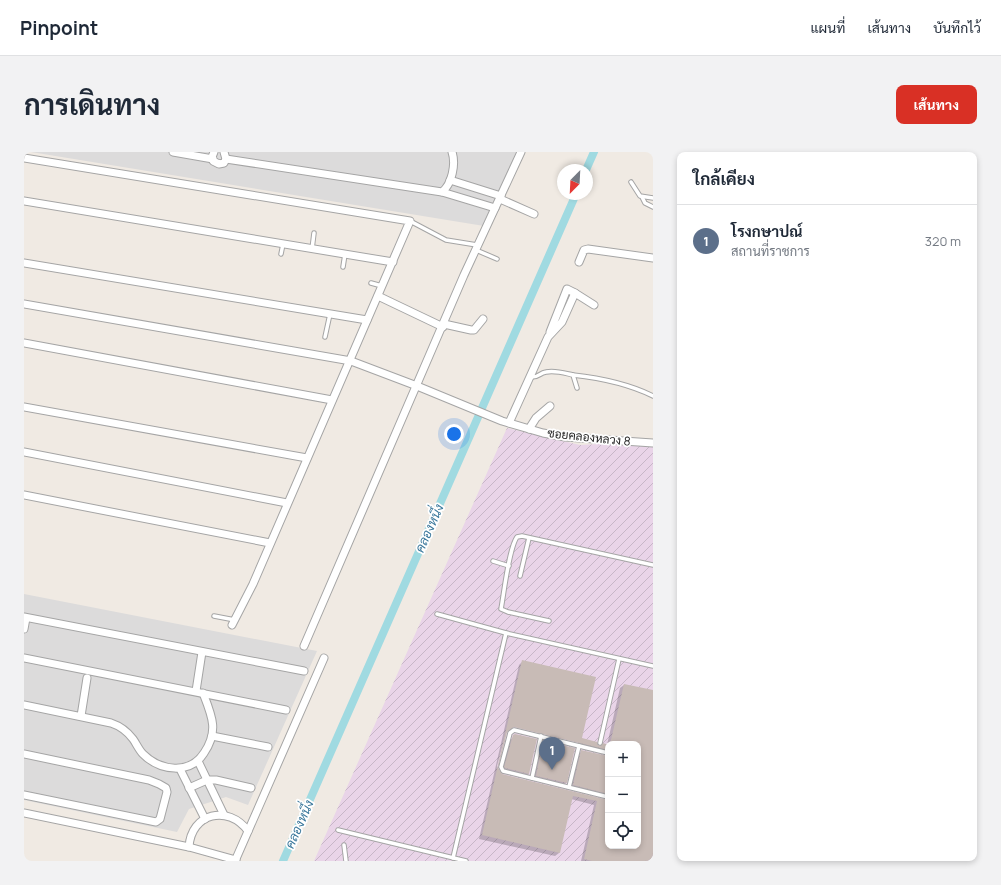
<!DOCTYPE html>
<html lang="th">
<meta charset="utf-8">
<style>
body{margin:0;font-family:Manrope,Sarabun,sans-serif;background:#f2f2f3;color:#1f2937}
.controls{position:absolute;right:12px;bottom:12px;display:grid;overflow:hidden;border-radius:8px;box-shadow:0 2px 6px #0003}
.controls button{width:36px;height:36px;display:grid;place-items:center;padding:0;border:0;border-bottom:1px solid #e0e1e3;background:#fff;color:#1f2937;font:20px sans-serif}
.compass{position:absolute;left:533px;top:12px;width:36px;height:36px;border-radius:50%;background:#fff;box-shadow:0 2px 6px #0003;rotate:204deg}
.you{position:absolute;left:430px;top:282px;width:14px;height:14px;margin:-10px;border:3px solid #fff;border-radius:50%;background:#1a73e8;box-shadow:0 0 0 6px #1a73e833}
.badge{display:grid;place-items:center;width:26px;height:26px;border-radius:50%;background:#d93025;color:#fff;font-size:13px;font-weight:700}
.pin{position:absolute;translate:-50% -33px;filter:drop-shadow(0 1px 2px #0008)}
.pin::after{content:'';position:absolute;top:21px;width:14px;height:12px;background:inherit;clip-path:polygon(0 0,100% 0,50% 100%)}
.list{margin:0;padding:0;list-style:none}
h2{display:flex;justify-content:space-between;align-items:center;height:52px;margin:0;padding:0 16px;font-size:17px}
h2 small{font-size:13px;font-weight:400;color:#747a83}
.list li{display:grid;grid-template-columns:26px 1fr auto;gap:12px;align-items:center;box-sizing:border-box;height:72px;padding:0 16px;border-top:1px solid #e0e1e3}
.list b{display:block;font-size:15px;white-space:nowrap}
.list p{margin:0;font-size:13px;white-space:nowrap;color:#747a83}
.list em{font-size:13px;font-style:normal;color:#747a83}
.icon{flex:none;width:22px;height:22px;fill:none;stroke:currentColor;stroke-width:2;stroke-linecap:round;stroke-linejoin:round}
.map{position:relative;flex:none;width:629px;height:709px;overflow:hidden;border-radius:8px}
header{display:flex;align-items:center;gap:24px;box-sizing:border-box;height:56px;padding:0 20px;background:#fff;border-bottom:1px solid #e0e1e3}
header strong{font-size:19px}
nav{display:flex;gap:22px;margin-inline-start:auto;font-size:14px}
.intro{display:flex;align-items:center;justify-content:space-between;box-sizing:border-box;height:96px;padding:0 24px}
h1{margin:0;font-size:28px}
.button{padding:10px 18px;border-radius:8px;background:#d93025;color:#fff;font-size:14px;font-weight:700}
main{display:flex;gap:24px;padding:0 24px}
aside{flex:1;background:#fff;border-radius:8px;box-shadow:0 2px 6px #0003}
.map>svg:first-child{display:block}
</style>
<header>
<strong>Pinpoint</strong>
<nav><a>แผนที่</a><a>เส้นทาง</a><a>บันทึกไว้</a></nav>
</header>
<div class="intro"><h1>การเดินทาง</h1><a class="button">เส้นทาง</a></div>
<main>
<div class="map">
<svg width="629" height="709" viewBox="0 0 629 709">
<defs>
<pattern id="industrial-furrows" width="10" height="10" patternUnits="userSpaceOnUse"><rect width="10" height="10" fill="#e9d4e8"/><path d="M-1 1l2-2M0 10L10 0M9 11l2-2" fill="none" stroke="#c7b6c7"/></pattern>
</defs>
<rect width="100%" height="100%" fill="#f0eae3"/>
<!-- residential -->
<g fill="#dcdbdb">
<polygon points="7,0 494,0 460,74"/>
<polygon points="0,442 293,499 224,653 202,645 165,657 153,680 0,648"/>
</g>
<!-- industrial -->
<path fill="url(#industrial-furrows)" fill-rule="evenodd" d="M483 276 556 293 612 290 629 293V709H290ZM584 592H614V694H584Z"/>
<!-- shadow -->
<g fill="#0003" fill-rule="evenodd">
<path d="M499 509 556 587 574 595 583 593 596 536 600 533 629 539V709H557L570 653 547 647 535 701 531 704 455 687 495 513ZM485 573 554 590V592L485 575ZM485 578 582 602 583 605 558 599 554 603 546 636 581 645 584 648V592H614V694H584V649L477 623 473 614 482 581Z"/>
<polygon points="491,583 505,622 501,625 478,620 485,590"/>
<polygon points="520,590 550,597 542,631 538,635 509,627 516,593"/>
</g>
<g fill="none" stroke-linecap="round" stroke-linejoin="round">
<!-- canal -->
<g stroke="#a0dae1" stroke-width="8">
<polyline points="562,18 570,0"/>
<polyline points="259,709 552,42"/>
</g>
</g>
<!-- building -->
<g fill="#c8bbb6">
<polygon points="498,508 572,525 558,586 573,590 574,593 576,594 579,591 584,593 584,598 490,575 483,580 474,616 478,622 584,648 584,694 614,694 614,592 586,592 600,532 629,538 629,709 568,709 560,707 573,649 549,644 536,701 458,683"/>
<polygon points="491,582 513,587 505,622 481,616 480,615 489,583"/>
<polygon points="519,589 551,596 543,631 512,624"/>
<polygon points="557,598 584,604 584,642 549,633"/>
</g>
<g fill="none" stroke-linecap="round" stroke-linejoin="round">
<defs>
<g id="service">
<polyline points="607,30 616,44 629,46"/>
<polyline points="618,45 621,51 629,55"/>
<polyline points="386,69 422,88 453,93"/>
<polyline points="288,97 290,81"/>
<polyline points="452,98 473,107"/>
<polyline points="257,102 259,92"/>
<polyline points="319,115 321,102"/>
<polyline points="347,131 358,134"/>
<polyline points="301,185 306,162"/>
<path d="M549 223C576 226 605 232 629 244"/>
<path d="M506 225C515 226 515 221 522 220 531 218 540 221 549 223L553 236"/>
<polyline points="469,409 485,414"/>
<polyline points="496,424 505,386"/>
<polyline points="413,462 482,481 629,514"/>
<polyline points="190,464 211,468"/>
<path d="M525 469 484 460 477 457C480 441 485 396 493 385L498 384 629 413"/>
<polyline points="576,591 595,507"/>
<polyline points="584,601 490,578 486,581 485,585 477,615 479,619 584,645"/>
<polyline points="508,626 517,584"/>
<polyline points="545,635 555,594"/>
<polyline points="314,678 442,709"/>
<polyline points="320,693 322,709"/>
<polyline points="429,706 482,481"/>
</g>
<g id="minor">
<polyline points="149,0 189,7"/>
<polyline points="190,0 188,5 189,9 195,12 200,11 202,7 200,0"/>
<polyline points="0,6 386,69 229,432 208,473"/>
<path d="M202 7 418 40C428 32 432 12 428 0"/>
<polyline points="426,28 477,44"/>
<polyline points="418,40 471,56"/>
<polyline points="476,47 510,62"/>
<polyline points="0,49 369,110"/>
<polyline points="555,110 560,98 564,97 629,106"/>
<polyline points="0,111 343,168"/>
<polyline points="354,144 419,175"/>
<polyline points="0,152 327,209 393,234 478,269 519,281 541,285 629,291"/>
<polyline points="420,172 447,178 450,178 459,167"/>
<polyline points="526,180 543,137 551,141"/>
<polyline points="0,191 308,248"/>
<polyline points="0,255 283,306"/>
<polyline points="485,271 524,185 538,170 551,141 570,153"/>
<polyline points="505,277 512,266 526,254"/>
<polyline points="0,300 263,351"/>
<polyline points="0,343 246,391"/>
<polyline points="0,465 280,519"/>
<polyline points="0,477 2,466"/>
<polyline points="280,494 440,123 497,0"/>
<polyline points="0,506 262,558"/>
<polyline points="172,539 178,500"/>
<path d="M0 553 87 571C96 574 103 579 109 587 112 591 115 598 119 602 136 619 166 623 180 601 195 579 188 564 179 541"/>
<polyline points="57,564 63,526"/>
<polyline points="188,584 244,595"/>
<polyline points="0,602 125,628 135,632 142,636 143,640 136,667 132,670 0,643"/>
<polyline points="174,609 200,663"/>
<polyline points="156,617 181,667"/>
<polyline points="165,636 183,628 192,628 227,636"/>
<polyline points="0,661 165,695 212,708"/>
<path d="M165 695C167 661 204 652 224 679"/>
<polyline points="211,709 300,506"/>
</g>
</defs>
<!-- service casing -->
<use href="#service" stroke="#a5a5a5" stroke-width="5.5"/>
<!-- minor casing -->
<use href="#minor" stroke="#a5a5a5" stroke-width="9"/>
<!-- service -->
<use href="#service" stroke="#fff" stroke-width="3.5"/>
<!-- minor -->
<use href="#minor" stroke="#fff" stroke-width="7"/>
</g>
<g text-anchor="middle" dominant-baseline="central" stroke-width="3.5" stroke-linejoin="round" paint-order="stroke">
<!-- street labels -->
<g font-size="12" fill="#1e1e1e" stroke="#fff">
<text transform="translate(565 285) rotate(6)">ซอยคลองหลวง 8</text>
</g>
<!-- water labels -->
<g font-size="13" font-style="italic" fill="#3b789c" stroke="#fff">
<text transform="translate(405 376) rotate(-66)">คลองหนึ่ง</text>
<text transform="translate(275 672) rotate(-66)">คลองหนึ่ง</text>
</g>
</g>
</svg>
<div class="controls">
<button>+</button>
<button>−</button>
<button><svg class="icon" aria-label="locate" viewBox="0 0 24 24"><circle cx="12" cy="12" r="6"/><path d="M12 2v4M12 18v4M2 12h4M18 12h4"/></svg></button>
</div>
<svg class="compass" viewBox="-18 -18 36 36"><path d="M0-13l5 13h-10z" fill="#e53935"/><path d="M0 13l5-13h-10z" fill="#747a83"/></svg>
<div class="you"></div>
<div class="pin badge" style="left:528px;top:618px;background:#5c6f8a">1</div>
</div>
<aside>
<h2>ใกล้เคียง<small></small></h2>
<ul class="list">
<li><span class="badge" style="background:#5c6f8a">1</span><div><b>โรงกษาปณ์</b><p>สถานที่ราชการ</p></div><em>320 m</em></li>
</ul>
</aside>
</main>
